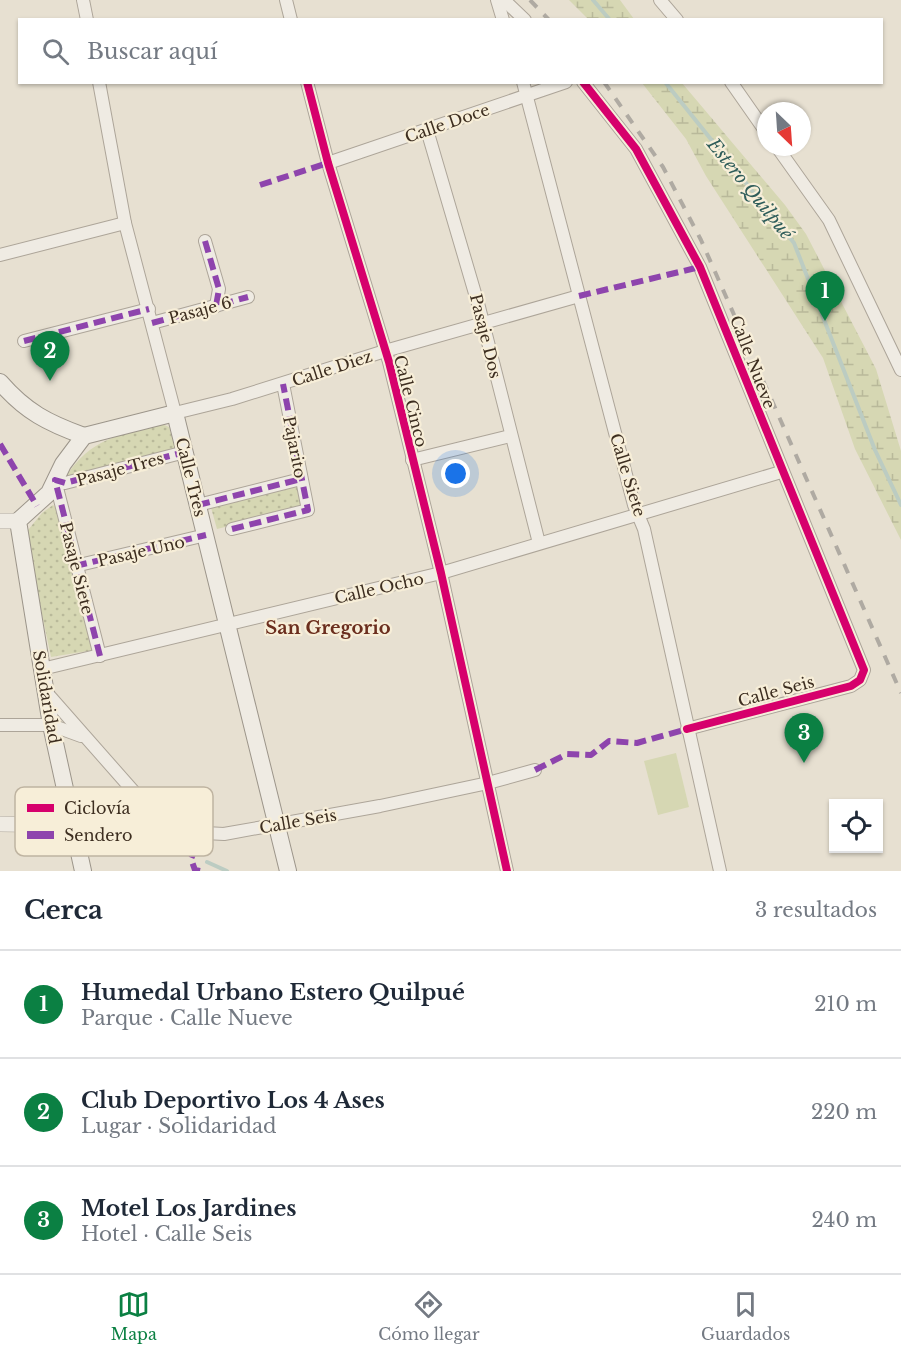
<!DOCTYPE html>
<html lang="es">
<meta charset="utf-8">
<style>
body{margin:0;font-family:"Libre Baskerville",serif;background:#f2f2f3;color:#1f2937}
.controls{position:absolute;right:18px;bottom:18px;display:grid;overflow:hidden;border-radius:0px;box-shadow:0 2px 4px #0004}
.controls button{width:54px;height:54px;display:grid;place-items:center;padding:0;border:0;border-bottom:2px solid #e0e1e3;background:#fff;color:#1f2937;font:30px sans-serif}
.compass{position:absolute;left:757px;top:102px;width:54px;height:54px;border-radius:50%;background:#fff;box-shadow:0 2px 4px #0004;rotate:155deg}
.you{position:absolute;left:456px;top:474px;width:21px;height:21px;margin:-15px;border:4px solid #fff;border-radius:50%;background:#1a73e8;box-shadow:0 0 0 9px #1a73e833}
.badge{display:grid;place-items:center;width:39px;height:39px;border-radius:50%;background:#0b8043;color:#fff;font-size:20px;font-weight:700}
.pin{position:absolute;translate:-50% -50px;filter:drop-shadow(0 2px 3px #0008)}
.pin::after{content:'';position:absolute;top:32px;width:21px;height:18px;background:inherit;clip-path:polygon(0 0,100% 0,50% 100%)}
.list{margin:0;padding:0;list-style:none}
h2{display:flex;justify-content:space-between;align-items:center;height:78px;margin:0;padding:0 24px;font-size:26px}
h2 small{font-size:20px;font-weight:400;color:#747a83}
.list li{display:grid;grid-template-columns:39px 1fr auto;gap:18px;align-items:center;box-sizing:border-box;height:108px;padding:0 24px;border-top:2px solid #e0e1e3}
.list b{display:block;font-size:22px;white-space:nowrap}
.list p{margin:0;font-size:20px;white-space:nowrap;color:#747a83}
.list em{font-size:20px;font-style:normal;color:#747a83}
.icon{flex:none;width:33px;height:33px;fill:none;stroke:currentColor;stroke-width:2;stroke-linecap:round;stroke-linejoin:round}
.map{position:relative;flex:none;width:901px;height:871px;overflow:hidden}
.search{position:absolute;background:#fff;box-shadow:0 2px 4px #0004;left:18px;right:18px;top:18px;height:66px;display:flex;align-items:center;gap:15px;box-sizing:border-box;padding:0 21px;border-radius:0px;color:#747a83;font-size:22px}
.sheet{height:402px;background:#fff}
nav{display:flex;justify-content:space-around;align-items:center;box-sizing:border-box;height:84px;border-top:2px solid #e0e1e3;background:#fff;font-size:16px;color:#747a83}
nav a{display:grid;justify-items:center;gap:3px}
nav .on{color:#0b8043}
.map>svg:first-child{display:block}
</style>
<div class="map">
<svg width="901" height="871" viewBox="0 0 901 871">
<defs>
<pattern id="grass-dots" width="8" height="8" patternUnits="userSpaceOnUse" patternTransform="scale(1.5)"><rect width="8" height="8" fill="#d6d7b3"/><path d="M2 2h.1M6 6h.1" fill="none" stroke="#b9b99a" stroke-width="1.8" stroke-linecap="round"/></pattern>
<pattern id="wetland-marsh" width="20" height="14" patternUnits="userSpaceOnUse" patternTransform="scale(1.5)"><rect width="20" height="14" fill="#d6d7b3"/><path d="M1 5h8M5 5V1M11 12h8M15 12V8" fill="none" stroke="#b9b99a"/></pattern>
</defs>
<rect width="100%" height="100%" fill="#e7e0d1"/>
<!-- grass -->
<g fill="url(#grass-dots)">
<path d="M162 424 169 427 176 450 64 479C93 436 116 437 162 424Z"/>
<polygon points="299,481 306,507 217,529 210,504"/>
<polygon points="53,505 59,510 94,650 51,657 37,591 28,530 42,513"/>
</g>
<!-- wetland -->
<g fill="url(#wetland-marsh)">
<polygon points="569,0 620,0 634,19 588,19"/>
<polygon points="642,83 682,83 785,205 806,234 876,369 901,451 901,540 855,449 823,358 706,176 686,139"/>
</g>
<!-- pitch -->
<polygon fill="#d6d7b3" points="676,753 689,807 658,815 644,761"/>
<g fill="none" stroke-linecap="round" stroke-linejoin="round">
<!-- stream -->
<g stroke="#bcccc2" stroke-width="4">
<polyline points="593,0 610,20"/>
<polyline points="665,82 794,243 875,450 901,505"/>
<polyline points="207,862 227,871"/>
</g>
<defs>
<g id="minor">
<polyline points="83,0 87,20"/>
<polyline points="286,0 291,20"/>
<polyline points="497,0 503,20"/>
<polyline points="504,0 525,20"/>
<polyline points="660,0 677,20"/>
<polyline points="99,82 125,223 175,413 232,399 385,351 579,296"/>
<polyline points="307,82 328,163 389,362 441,573 507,871"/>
<polyline points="523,82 634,505 644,529 720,871"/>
<polyline points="583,82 636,149 700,267 864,670 860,680 851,686 687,729"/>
<polyline points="731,82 766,132"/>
<polyline points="427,130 479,307 539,543"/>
<polyline points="777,147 829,220 901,370"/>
<polyline points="328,163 566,82"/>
<polyline points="205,241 219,289 216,306"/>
<polyline points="0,255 125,223"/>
<polyline points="152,323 248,297"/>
<polyline points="24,341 149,309"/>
<polyline points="412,460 510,436"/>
<polyline points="198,505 301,479"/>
<polyline points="232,529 308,510 283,384"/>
<polyline points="75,566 206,535"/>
<polyline points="100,656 55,480 65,483 185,452"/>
<polyline points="42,669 441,573 781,472"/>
<polyline points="46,692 150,810 187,832 224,834 380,806 488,783 535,770"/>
<polyline points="0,725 51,725 81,736"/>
</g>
<g id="tertiary">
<polyline points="0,521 18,521"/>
<polyline points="0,824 74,825"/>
</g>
<g id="secondary">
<path d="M0 382C26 412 48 423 84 436"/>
<polyline points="84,436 175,413 288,871"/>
<polyline points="83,871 51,725 18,521 49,493 63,464 84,436"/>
</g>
</defs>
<!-- minor casing -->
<use href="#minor" stroke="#ada599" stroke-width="14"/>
<!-- tertiary casing -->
<use href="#tertiary" stroke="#ada599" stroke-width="16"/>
<!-- secondary casing -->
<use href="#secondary" stroke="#9c958a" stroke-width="18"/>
<!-- minor -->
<use href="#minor" stroke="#efebe3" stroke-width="12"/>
<!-- tertiary -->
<use href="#tertiary" stroke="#efebe3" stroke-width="15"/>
<!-- secondary -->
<use href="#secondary" stroke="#efebe3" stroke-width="16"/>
<!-- rail -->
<g stroke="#afaaa2" stroke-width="4" stroke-dasharray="10 10" stroke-linecap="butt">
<polyline points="530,0 549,20"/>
<polyline points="604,82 663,167 701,240 901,693"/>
</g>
<!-- quiet -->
<g stroke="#8e44ad" stroke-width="6" stroke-dasharray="12 6" stroke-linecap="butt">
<polyline points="260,185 328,163"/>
<polyline points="205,241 219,289 216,306"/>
<polyline points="579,296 700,267"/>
<polyline points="152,323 248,297"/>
<polyline points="24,341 149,309"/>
<polyline points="0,444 37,506"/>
<polyline points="198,505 301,479"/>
<polyline points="232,529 308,510 283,384"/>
<polyline points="75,566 206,535"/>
<polyline points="100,656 55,480 65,483 185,452"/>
<polyline points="535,770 567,754 591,755 609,741 637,743 687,729"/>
<polyline points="200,871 195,870 191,859 201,834"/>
</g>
<defs>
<g id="cycleway">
<polyline points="307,82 328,163 389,362 441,573 507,871"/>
<polyline points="583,82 636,149 700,267 864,670 860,680 851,686 687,729"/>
</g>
</defs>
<!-- cycleway casing -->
<use href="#cycleway" stroke="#f7eed8" stroke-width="11"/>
<!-- cycleway -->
<use href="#cycleway" stroke="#d6006c" stroke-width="8"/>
</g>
<g text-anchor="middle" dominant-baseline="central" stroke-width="4.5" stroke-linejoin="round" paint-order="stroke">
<!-- street labels -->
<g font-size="16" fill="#3d2e20" stroke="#f7eed8">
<text transform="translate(447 123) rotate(-19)">Calle Doce</text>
<text transform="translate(200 310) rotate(-15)">Pasaje 6</text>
<text transform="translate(486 336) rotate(76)">Pasaje Dos</text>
<text transform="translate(753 362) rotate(69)">Calle Nueve</text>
<text transform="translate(332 368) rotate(-18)">Calle Diez</text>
<text transform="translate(411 401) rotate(76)">Calle Cinco</text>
<text transform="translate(295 447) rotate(79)">Pajarito</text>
<text transform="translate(120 469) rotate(-15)">Pasaje Tres</text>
<text transform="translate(628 475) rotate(73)">Calle Siete</text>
<text transform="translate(191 477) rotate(76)">Calle Tres</text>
<text transform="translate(141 551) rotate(-13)">Pasaje Uno</text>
<text transform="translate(77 568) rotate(76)">Pasaje Siete</text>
<text transform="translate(379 588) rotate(-13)">Calle Ocho</text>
<text transform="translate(776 691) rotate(-15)">Calle Seis</text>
<text transform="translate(47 697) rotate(80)">Solidaridad</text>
<text transform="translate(298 821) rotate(-10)">Calle Seis</text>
</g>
<!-- water labels -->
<g font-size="18" font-style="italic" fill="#2f5d5a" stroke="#f7eed8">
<text transform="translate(750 189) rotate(51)">Estero Quilpué</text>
</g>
<!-- neighbourhood labels -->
<g font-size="18" font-weight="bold" fill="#6b2e1e" stroke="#f7eed8">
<text x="328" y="628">San Gregorio</text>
</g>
</g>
<!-- legend -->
<rect x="15" y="787" width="198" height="69" rx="9" fill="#f7eed8" stroke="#bfb4a1" stroke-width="1.5"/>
<rect x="27" y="804" width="27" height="8" fill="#d6006c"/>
<rect x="27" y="831" width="27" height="8" fill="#8e44ad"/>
<g font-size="16" fill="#3d2e20">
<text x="64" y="814">Ciclovía</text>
<text x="64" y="841">Sendero</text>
</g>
</svg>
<div class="controls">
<button><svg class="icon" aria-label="locate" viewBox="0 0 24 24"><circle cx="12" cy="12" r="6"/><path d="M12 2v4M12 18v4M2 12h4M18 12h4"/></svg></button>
</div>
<svg class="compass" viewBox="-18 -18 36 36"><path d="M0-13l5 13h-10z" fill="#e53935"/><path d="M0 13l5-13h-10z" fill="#747a83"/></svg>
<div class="you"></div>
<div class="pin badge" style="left:825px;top:321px">1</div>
<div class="pin badge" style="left:50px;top:381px">2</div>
<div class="pin badge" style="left:804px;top:763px">3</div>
<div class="search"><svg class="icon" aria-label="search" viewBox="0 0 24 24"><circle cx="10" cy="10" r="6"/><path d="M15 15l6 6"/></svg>Buscar aquí</div>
</div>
<section class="sheet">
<h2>Cerca<small>3 resultados</small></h2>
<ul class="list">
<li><span class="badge">1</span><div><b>Humedal Urbano Estero Quilpué</b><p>Parque · Calle Nueve</p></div><em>210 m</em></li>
<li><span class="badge">2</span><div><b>Club Deportivo Los 4 Ases</b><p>Lugar · Solidaridad</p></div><em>220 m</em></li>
<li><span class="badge">3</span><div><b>Motel Los Jardines</b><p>Hotel · Calle Seis</p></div><em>240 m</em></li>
</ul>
</section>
<nav>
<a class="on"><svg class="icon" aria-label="map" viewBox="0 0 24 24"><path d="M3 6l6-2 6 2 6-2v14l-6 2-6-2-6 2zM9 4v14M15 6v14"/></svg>Mapa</a>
<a><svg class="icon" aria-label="directions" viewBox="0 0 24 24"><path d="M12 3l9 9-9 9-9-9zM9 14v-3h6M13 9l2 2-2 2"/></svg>Cómo llegar</a>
<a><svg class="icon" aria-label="saved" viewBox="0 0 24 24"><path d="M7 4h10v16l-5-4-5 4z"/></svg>Guardados</a>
</nav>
